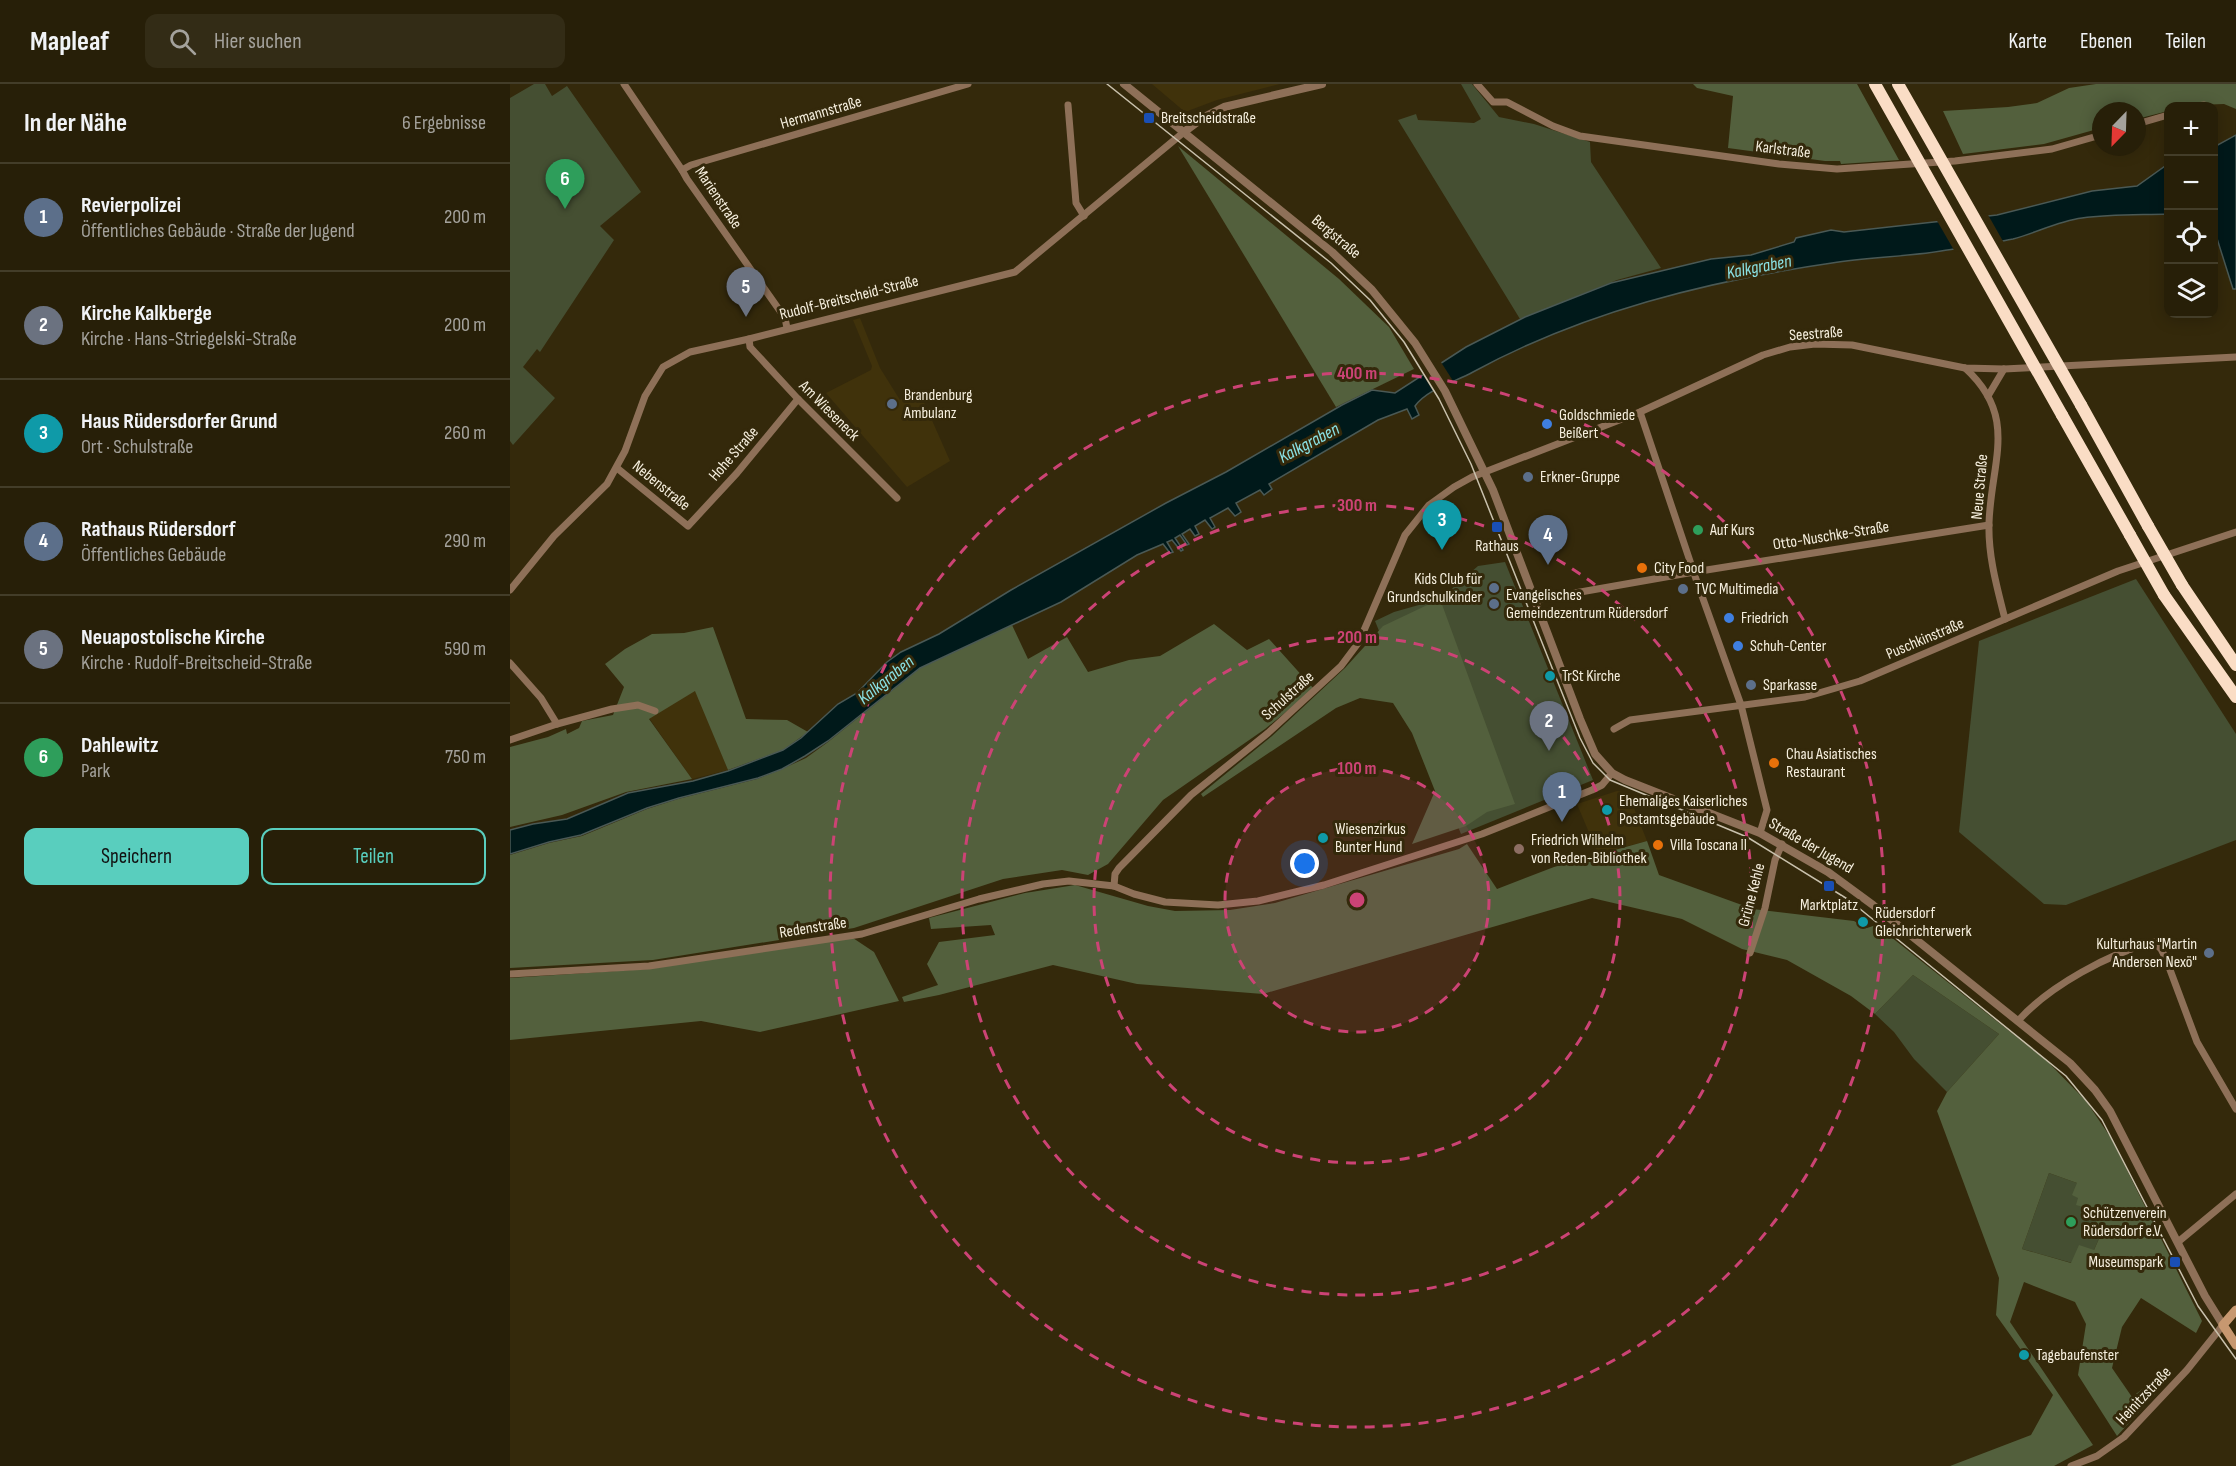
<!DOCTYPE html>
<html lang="de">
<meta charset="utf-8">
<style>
body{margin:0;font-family:"Sofia Sans Condensed",sans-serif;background:#332c16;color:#f1f3f6}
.controls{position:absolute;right:18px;top:18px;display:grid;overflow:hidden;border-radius:12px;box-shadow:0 3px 15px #0003}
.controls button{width:54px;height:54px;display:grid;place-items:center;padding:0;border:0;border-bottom:2px solid #433d29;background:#271f08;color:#f1f3f6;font:30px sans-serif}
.compass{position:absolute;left:1582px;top:18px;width:54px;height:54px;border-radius:50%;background:#271f08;box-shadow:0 3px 15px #0003;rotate:203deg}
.you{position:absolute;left:795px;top:780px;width:21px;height:21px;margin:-15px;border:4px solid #fff;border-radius:50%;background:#1a73e8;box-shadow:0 0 0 9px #1a73e833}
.badge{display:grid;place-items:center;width:39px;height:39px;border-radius:50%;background:#59cebe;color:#fff;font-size:20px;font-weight:700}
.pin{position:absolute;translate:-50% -50px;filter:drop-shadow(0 2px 3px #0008)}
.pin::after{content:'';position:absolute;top:32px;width:21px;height:18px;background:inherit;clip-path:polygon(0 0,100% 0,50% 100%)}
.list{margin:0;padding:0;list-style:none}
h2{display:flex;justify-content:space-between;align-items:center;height:78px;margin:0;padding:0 24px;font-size:26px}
h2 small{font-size:20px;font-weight:400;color:#a4a29c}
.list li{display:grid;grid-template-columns:39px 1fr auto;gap:18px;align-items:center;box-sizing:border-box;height:108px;padding:0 24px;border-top:2px solid #433d29}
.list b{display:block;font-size:22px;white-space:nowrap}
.list p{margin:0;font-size:20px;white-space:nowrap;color:#a4a29c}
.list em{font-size:20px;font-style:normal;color:#a4a29c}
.actions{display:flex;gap:12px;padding:18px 24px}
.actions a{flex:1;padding:14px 0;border:2px solid #59cebe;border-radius:12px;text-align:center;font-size:21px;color:#59cebe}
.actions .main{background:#59cebe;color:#111}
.icon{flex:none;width:33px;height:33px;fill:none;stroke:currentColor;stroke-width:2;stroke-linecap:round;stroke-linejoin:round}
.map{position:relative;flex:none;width:1726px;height:1382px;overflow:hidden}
header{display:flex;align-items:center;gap:36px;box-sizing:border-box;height:84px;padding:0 30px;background:#271f08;border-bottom:2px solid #433d29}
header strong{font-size:28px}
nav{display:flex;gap:33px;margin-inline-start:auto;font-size:21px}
.search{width:420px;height:54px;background:#332c16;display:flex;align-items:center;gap:15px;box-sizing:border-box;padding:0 21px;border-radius:12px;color:#a4a29c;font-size:22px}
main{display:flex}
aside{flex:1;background:#271f08}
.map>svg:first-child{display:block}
</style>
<header>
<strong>Mapleaf</strong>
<div class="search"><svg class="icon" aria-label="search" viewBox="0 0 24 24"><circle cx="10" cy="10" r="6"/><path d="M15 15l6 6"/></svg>Hier suchen</div>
<nav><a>Karte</a><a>Ebenen</a><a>Teilen</a></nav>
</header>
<main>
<aside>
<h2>In der Nähe<small>6 Ergebnisse</small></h2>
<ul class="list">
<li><span class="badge" style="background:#5c6f8a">1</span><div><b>Revierpolizei</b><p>Öffentliches Gebäude · Straße der Jugend</p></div><em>200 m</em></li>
<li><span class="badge" style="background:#6b7280">2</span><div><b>Kirche Kalkberge</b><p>Kirche · Hans-Striegelski-Straße</p></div><em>200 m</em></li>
<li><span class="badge" style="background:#0f9aa8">3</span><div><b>Haus Rüdersdorfer Grund</b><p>Ort · Schulstraße</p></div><em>260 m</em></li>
<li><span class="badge" style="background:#5c6f8a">4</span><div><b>Rathaus Rüdersdorf</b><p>Öffentliches Gebäude</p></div><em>290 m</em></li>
<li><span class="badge" style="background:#6b7280">5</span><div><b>Neuapostolische Kirche</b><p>Kirche · Rudolf-Breitscheid-Straße</p></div><em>590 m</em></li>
<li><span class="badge" style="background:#2e9e5b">6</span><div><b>Dahlewitz</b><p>Park</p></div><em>750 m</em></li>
</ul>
<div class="actions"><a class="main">Speichern</a><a>Teilen</a></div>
</aside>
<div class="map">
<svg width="1726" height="1382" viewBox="0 0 1726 1382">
<rect width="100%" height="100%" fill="#34290b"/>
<!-- built -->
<g fill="#40320b">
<polygon points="642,0 770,0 707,16 675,28"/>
<polygon points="350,234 370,284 390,316 409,307 440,377 397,403 316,309 361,286 362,282 343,236"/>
<polygon points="186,606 218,686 182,695 139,634"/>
<polygon points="1107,707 1118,709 1137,757 1088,770 1067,720"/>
</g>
<!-- green -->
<g fill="#454f32">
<polygon points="24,0 35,0 42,12 57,2 131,108 90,142 104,156 30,268 27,265 13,283 45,314 3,361 0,357 0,14"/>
<polygon points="951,0 962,0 989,33 1024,40 1080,58 1081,78 1151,184 1107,196 1010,235 888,36 906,30 908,36 964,39 971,35"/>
<polygon points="995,478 1083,696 951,750 865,537 884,528 930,515 968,482"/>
<polygon points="1626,495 1726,650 1726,756 1556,821 1534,820 1449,748 1469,557"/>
<polygon points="1403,891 1489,950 1437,1008 1404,975 1384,948 1365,930"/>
<polygon points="1539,1089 1567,1099 1568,1114 1573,1122 1581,1125 1591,1150 1584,1166 1562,1179 1512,1165"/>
</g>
<!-- forest -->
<g fill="#53603d" fill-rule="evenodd">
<polygon points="1183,0 1347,0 1389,76 1331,80 1330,77 1315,77 1218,64 1223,12 1187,4"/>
<polygon points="1586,0 1726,0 1726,25 1714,20 1658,22 1658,27 1627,35 1627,27 1591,27 1591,44 1534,60 1453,70 1433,27 1498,23 1527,19 1559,4"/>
<polygon points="668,62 829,195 879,243 904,285 826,323"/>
<polygon points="930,515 1005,720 977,728 956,742 902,760 925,707 902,649 883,619 850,614 826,624 693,713 691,710 762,652 835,584 873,542"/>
<polygon points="704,540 737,566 759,555 804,605 755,645 653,716 598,780 578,791 552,786 493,795 344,844 143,876 0,884 0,771 39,759 72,752 137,725 168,715 247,695 272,685 296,674 318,658 410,584 502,541 518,575 557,553 578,588 619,576 650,572"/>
<polygon points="203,543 236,635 277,636 298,648 273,666 218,686 185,607 139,635 182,695 116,708 52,731 0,743 0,663 38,653 56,645 57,650 69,644 72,637 103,631 114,603 95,580 115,565 142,550 174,549"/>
<path d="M1137 757 1149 791 1243 825 1344 837 1357 844 1366 841 1538 978 1576 1017 1601 1054 1692 1237 1686 1249 1631 1214 1612 1243 1602 1284 1622 1313 1640 1299 1649 1306 1607 1352 1568 1291 1576 1240 1565 1218 1514 1198 1500 1238 1583 1361 1544 1382H1440L1521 1351 1543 1311 1486 1231 1489 1194 1427 1027 1437 1008 1489 950 1403 891 1365 930 1341 912 1277 876 1232 865 1172 835 1082 814 753 910 627 900 543 881 429 911 394 918 392 913 428 901 417 880 429 858 485 851 481 841 421 845 419 834 515 809 565 801 638 822 665 827 720 826 765 819 949 765 957 760 987 805 1044 783ZM1539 1089 1567 1099 1562 1111 1568 1114 1566 1121 1581 1125 1591 1150 1584 1166 1569 1161 1561 1179 1512 1165Z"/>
<polygon points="343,854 364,868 389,917 250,948 191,937 0,956 0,894 137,885"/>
</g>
<!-- water -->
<g fill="#00191a" stroke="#4a5955" stroke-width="1.5">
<polygon points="1726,51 1726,205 1723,205 1704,145 1704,63"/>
<path d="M1658 80V130C1630 131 1600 130 1572 134 1548 137 1526 149 1503 155 1479 160 1455 163 1431 167 1395 173 1358 173 1322 179 1198 197 1073 228 963 288 945 298 917 305 905 322L909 331 902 335 897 325 868 336 759 400 762 405 754 411 750 406 726 419 731 428 725 432 718 424 700 434 705 443 702 445 695 436 685 442 689 450 685 452 680 445 672 450 679 460 677 461 670 451 665 454 673 466 671 467 662 456 657 458 663 468 660 469 653 460 627 471 551 518 410 584 318 657 295 672 272 685 248 694 169 714 137 724 71 751 39 758 0 770V746L23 740 57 735 118 709 183 697 218 687 273 666 291 654 328 620 347 609 377 578 391 568 429 550 501 506 656 419 716 388 832 321 862 306 885 309 956 263 1015 233 1101 199 1201 175 1241 171 1284 158 1286 154 1321 146 1334 148 1487 131 1582 107 1627 102Z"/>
</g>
<!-- pier -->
<g fill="#34290b">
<polygon points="1477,129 1494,159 1445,168 1426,135"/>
<polygon points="929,275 945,300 925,310 911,288"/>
</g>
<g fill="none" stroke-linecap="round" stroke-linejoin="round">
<!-- minor -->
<g stroke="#8e7058" stroke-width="7">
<polyline points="114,0 172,86 177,95 275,234 277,244"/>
<polyline points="967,0 983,18 997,18 1043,42 1070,52 1269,80 1327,85 1445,77 1542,65 1591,51"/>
<polyline points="558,21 566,119 574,132"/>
<polyline points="1688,22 1694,21"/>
<polyline points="1627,40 1658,31"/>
<polyline points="172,86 181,81 458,0"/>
<polyline points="239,255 240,263 288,315 387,414"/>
<path d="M1455 284C1509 333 1481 377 1479 439 1478 472 1487 503 1495 535"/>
<polyline points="1478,312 1494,285"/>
<polyline points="1130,328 1187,498 1231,621 1257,726 1250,749"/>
<polyline points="107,384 178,442 227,389 288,315"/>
<polyline points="0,506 44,452 97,400 115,367 135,312 153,283 180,268 239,255 505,188 674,48"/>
<polyline points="1025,516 1184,488 1479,441"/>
<polyline points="0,579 31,614 47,640"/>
<polyline points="1104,645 1120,636 1295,613 1350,597 1608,487 1726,448"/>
<polyline points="0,656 47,640 102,625 128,621 145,627"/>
<polyline points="604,802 605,790 609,784 681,711 758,649 831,582 849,558 895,451 919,421 944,403 962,393 1130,328 1253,271 1280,263 1305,260 1342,261 1455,284 1494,285 1726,273"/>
<polyline points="1240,869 1255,824 1265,776 1272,760"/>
<polyline points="0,890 139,882 352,850 469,815 533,800 559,797 604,802 624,810 655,818 708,821 748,817 814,801 972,750 1082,706 1092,701 1102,689"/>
<path d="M1508 937C1539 902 1600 869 1644 858L1651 865 1656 875 1687 958 1726 1025"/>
<polyline points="1668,1158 1726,1110"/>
<polyline points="1561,1382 1587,1372 1614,1353 1677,1286 1713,1241"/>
</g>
<!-- tertiary -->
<g stroke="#8e7058" stroke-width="8">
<polyline points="614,0 822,168 862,206 905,259 935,307 983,406 1070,635 1085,670 1102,689 1115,696 1250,749 1318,788 1363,821 1560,979 1585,1006 1600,1027 1695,1212 1713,1241"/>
<polyline points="674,48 694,33 714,23 812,0"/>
</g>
<!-- secondary -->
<polyline stroke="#c79870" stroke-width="9" points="1726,1226 1713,1241 1726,1261"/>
<!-- motorway -->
<g stroke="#faddc5" stroke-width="12">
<polyline points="1571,321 1638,442"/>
<polyline points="1552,331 1620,451"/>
<polyline points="1672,501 1726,581"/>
<polyline points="1654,511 1726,613"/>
</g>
<!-- tram -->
<polyline stroke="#c9c1ad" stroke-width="1.5" points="597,0 821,179 860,216 894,258 929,315 961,380 1070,654 1083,679 1100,696 1237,753 1339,816 1556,992 1592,1036 1688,1222 1726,1275"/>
<!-- motorway-bridge -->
<g stroke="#faddc5" stroke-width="12">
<polyline points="1365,0 1552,331"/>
<polyline points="1388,0 1571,321"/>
<polyline points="1638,442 1672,501"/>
<polyline points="1620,451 1654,511"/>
</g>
</g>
<!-- distance rings -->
<circle cx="847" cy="816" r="132" fill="#cc4375" fill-opacity=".12"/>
<g fill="none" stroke="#cc4375" stroke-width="3" stroke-dasharray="10 8">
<circle cx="847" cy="816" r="132"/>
<circle cx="847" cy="816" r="263"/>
<circle cx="847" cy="816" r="395"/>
<circle cx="847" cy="816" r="527"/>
</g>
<!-- markers -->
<g fill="#1a4fb4" stroke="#34290b" stroke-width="2">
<rect x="633" y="28" width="12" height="12" rx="3"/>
<rect x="981" y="437" width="12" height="12" rx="3"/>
<rect x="1313" y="796" width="12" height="12" rx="3"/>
<rect x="1659" y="1172" width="12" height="12" rx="3"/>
</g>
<g fill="#5c6f8a" stroke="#34290b" stroke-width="2">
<circle cx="382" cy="320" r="6"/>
<circle cx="1018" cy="393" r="6"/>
<circle cx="984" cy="504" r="6"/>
<circle cx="1173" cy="505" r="6"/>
<circle cx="984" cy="520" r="6"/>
<circle cx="1241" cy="601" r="6"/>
<circle cx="1699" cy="869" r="6"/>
</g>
<g fill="#3f7fe0" stroke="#34290b" stroke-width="2">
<circle cx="1037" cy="340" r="6"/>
<circle cx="1219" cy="534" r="6"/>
<circle cx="1228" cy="562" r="6"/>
</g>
<g fill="#2e9e5b" stroke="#34290b" stroke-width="2">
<circle cx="1188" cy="446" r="6"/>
<circle cx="1561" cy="1138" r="6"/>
</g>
<g fill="#e8710a" stroke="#34290b" stroke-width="2">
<circle cx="1132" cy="484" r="6"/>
<circle cx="1264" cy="679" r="6"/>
<circle cx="1148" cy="761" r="6"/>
</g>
<g fill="#0f9aa8" stroke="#34290b" stroke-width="2">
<circle cx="1040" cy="592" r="6"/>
<circle cx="1097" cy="726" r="6"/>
<circle cx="813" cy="754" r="6"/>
<circle cx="1353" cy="838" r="6"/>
<circle cx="1514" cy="1271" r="6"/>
</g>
<circle fill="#8d6e63" stroke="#34290b" stroke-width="2" cx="1009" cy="765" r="6"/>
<g text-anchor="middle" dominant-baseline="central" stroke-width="6" stroke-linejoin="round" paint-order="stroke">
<!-- street labels -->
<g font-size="16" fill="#f6efde" stroke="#34290b">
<text transform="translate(311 29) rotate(-16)">Hermannstraße</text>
<text transform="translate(1273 66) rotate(7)">Karlstraße</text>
<text transform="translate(208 114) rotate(56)">Marienstraße</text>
<text transform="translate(826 153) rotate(40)">Bergstraße</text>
<text transform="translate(339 214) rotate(-14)">Rudolf-Breitscheid-Straße</text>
<text transform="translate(1306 250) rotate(-4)">Seestraße</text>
<text transform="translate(319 327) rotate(45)">Am Wieseneck</text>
<text transform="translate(224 370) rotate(-49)">Hohe Straße</text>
<text transform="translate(151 402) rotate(39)">Nebenstraße</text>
<text transform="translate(1470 403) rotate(-85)">Neue Straße</text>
<text transform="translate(1321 452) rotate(-9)">Otto-Nuschke-Straße</text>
<text transform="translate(1415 555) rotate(-23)">Puschkinstraße</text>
<text transform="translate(778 612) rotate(-42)">Schulstraße</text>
<text transform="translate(1301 762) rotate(30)">Straße der Jugend</text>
<text transform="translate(1242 811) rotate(-75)">Grüne Kehle</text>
<text transform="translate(303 844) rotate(-9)">Redenstraße</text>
<text transform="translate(1634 1312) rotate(-47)">Heinitzstraße</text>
</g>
<!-- poi labels -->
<g font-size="16" fill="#f6efde" stroke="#34290b" text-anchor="start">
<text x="651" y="34">Breitscheidstraße</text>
<text x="394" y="311">Brandenburg<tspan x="394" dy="18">Ambulanz</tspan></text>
<text x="1049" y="331">Goldschmiede<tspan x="1049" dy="18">Beißert</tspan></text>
<text x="1030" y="393">Erkner-Gruppe</text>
<text x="1200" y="446">Auf Kurs</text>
<text x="987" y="462" text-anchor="middle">Rathaus</text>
<text x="1144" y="484">City Food</text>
<text x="972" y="495" text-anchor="end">Kids Club für<tspan x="972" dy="18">Grundschulkinder</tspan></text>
<text x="1185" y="505">TVC Multimedia</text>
<text x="996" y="511">Evangelisches<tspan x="996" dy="18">Gemeindezentrum Rüdersdorf</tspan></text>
<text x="1231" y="534">Friedrich</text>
<text x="1240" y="562">Schuh-Center</text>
<text x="1052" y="592">TrSt Kirche</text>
<text x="1253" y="601">Sparkasse</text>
<text x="1276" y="670">Chau Asiatisches<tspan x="1276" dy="18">Restaurant</tspan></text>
<text x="1109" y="717">Ehemaliges Kaiserliches<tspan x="1109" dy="18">Postamtsgebäude</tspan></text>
<text x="825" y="745">Wiesenzirkus<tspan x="825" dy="18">Bunter Hund</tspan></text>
<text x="1021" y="756">Friedrich Wilhelm<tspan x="1021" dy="18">von Reden-Bibliothek</tspan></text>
<text x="1160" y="761">Villa Toscana II</text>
<text x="1319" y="821" text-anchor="middle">Marktplatz</text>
<text x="1365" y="829">Rüdersdorf<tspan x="1365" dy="18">Gleichrichterwerk</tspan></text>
<text x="1687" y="860" text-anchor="end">Kulturhaus "Martin<tspan x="1687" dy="18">Andersen Nexö"</tspan></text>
<text x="1573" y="1129">Schützenverein<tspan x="1573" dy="18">Rüdersdorf e.V.</tspan></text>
<text x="1653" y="1178" text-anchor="end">Museumspark</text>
<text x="1526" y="1271">Tagebaufenster</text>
</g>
<!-- water labels -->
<g font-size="18" font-style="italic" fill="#8ae2e5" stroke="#34290b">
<text transform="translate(1249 183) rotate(-11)">Kalkgraben</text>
<text transform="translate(799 359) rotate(-28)">Kalkgraben</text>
<text transform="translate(376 596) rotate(-39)">Kalkgraben</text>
</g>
</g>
<circle cx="847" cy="816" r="9" fill="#cc4375" stroke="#34290b" stroke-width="3"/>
<g font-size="18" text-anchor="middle" font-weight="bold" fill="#cc4375" stroke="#34290b" stroke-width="6" stroke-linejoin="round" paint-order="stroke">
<text x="847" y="295">400 m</text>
<text x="847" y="427">300 m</text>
<text x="847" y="559">200 m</text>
<text x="847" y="690">100 m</text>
</g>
</svg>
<div class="controls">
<button>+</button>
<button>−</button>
<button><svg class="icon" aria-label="locate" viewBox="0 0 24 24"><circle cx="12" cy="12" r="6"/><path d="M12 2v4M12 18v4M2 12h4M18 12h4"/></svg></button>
<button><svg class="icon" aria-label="layers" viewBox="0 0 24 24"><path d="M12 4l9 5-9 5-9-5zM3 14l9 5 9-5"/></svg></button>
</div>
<svg class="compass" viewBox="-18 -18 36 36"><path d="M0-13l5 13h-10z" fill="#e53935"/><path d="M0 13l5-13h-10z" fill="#a4a29c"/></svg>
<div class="you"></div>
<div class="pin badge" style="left:1052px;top:738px;background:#5c6f8a">1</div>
<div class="pin badge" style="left:1039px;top:667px;background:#6b7280">2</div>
<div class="pin badge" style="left:932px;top:466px;background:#0f9aa8">3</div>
<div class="pin badge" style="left:1038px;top:481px;background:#5c6f8a">4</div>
<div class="pin badge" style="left:236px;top:233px;background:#6b7280">5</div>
<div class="pin badge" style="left:55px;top:125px;background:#2e9e5b">6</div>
</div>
</main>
